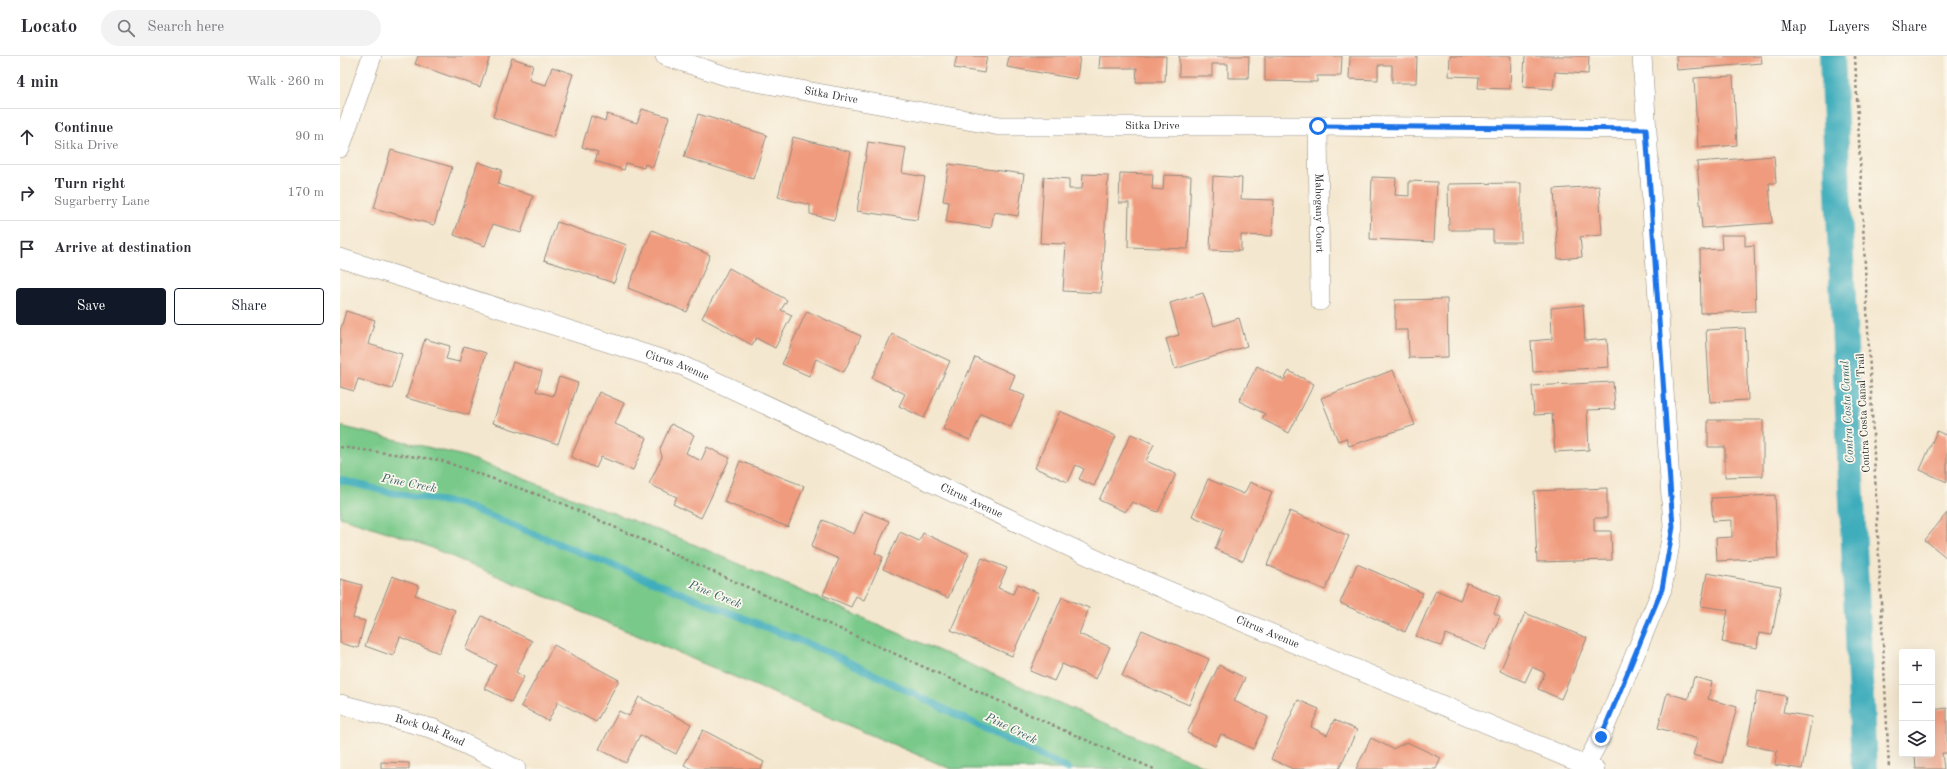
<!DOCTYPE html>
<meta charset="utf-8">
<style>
body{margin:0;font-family:"Old Standard TT",serif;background:#f2f2f3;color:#2b2b33}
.controls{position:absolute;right:12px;bottom:12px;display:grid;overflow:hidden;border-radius:4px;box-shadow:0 4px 16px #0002}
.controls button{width:36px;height:36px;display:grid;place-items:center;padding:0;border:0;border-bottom:1px solid #e1e1e2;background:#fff;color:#2b2b33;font:20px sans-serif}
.stop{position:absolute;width:12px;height:12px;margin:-9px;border:3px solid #1a73e8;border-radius:50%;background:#fff}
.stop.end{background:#1a73e8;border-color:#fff;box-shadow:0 1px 4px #0008}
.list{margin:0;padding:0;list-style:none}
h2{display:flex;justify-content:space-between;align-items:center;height:52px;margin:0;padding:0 16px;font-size:17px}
h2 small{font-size:13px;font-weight:400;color:#7c7c81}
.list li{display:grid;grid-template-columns:26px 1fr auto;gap:12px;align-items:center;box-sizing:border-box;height:56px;padding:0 16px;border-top:1px solid #e1e1e2}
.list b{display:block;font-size:15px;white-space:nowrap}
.list p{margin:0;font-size:13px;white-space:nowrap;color:#7c7c81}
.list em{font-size:13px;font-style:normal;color:#7c7c81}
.actions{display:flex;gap:8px;padding:12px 16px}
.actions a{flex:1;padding:9px 0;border:1px solid #111827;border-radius:4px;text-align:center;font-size:14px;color:#111827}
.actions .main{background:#111827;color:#fff}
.icon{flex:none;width:22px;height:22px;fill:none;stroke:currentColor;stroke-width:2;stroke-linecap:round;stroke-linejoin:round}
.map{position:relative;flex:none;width:1607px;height:713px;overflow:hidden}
header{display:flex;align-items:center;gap:24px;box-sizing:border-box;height:56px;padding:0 20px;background:#fff;border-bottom:1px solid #e1e1e2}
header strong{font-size:19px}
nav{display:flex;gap:22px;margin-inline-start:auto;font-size:14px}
.search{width:280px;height:36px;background:#f2f2f3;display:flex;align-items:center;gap:10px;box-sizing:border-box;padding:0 14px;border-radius:22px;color:#7c7c81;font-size:15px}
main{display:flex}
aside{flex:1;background:#fff}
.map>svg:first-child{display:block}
</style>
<header>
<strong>Locato</strong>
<div class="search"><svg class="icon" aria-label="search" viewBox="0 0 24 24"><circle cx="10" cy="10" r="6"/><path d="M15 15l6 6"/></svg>Search here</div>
<nav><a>Map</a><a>Layers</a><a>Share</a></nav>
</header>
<main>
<aside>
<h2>4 min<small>Walk · 260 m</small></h2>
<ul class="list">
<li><svg class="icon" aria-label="ahead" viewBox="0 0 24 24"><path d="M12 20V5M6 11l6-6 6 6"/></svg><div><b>Continue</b><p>Sitka Drive</p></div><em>90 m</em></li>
<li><svg class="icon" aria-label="right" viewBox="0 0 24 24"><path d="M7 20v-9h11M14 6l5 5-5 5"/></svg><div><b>Turn right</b><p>Sugarberry Lane</p></div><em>170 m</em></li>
<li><svg class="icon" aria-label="arrive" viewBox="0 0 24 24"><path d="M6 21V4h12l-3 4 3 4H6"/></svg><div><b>Arrive at destination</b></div></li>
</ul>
<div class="actions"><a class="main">Save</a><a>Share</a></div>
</aside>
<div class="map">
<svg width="1607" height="713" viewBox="0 0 1607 713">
<rect width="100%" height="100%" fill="#fbf7ec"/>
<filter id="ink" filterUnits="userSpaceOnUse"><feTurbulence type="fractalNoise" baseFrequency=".025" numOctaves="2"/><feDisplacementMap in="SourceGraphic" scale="8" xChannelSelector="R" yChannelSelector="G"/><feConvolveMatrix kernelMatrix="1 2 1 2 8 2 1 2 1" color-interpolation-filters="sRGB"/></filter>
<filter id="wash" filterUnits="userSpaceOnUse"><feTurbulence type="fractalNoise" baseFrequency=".012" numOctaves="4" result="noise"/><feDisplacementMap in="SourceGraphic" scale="16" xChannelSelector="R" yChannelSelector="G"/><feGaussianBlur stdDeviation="0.9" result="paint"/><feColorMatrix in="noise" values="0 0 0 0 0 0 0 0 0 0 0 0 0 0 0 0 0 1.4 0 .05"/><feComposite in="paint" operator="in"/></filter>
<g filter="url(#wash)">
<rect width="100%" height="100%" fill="#f4e7cf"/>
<!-- green -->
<polygon fill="#79c98a" stroke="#527a5a" points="0,370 124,400 344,484 871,713 611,713 73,484 0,461"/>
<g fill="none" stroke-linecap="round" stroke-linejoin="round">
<!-- stream -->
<polyline stroke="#3fadbc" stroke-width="7" points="0,424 48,436 120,448 490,597 728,713"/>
<!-- canal -->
<polyline stroke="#3fadbc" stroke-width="26" points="1492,0 1524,713"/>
</g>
<g id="blocks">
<!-- building -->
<g fill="#f09b7e">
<polygon points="78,0 150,0 140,31 75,8"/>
<polygon points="617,0 647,0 644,17 614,12"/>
<polygon points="669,0 740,0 737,23 667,11"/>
<polygon points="760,0 826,0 825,26 796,26 797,12 759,12"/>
<polygon points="839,0 909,0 908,22 888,22 888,8 872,8 872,20 839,20"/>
<polygon points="925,0 1002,0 1001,20 977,20 977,26 925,25"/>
<polygon points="1010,0 1077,0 1076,27 1052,27 1052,9 1038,9 1038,24 1009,23"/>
<polygon points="1110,0 1171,0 1170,33 1138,32 1139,21 1109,20"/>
<polygon points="1185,0 1249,0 1248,18 1215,16 1213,33 1183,31"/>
<polygon points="1336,0 1421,0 1422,7 1337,14"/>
<polygon points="172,2 193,9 189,24 206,29 212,11 233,18 213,81 153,61"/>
<polygon points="1393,20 1397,89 1358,92 1354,22"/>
<polygon points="302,53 329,61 313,111 305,108 304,112 286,107 284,114 255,105 258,96 242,91 251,60 265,65 267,58 297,67"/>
<polygon points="358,58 427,79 413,123 344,101"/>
<polygon points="453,81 511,96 494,164 470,158 470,149 438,141"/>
<polygon points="528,86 566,92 562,117 585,121 577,164 517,155"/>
<polygon points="51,94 112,111 94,169 34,152"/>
<polygon points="1434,100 1436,127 1429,127 1432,167 1362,172 1357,106"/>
<polygon points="138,106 162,114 158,128 193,140 181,177 153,168 145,190 114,179"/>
<polygon points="609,108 684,118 678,160 654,156 651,172 606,166 609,146 603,145"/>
<polygon points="780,117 813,118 812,133 823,134 824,119 851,120 848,193 788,191 789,147 779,147"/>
<polygon points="743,118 768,119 761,237 723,235 726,188 700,187 704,121 729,123 729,133 742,133"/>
<polygon points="873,120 902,122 901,143 934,144 932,180 901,179 901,195 870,194"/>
<polygon points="1032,121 1056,122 1055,139 1069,140 1069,125 1097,126 1094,186 1030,183"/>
<polygon points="1181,127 1181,186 1153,186 1153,174 1109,174 1108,128"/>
<polygon points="1259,130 1262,179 1240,181 1242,201 1218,203 1214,133"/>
<polygon points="217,166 287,189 274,227 204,204"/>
<polygon points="312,174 370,199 347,256 288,232"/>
<polygon points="1381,179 1405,179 1405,190 1414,189 1416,255 1361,257 1360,194 1382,193"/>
<polygon points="389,212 447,244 441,254 452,259 435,292 416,282 412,289 362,262"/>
<polygon points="863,237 874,270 899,262 907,290 835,313 826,283 839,279 830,247"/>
<polygon points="1107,243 1108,301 1069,302 1068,274 1055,274 1055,244"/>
<polygon points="1243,249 1245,285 1267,283 1269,311 1193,316 1191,285 1212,283 1211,252"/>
<polygon points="6,255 35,264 28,288 62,298 52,333 18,323 14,335 0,331 0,275"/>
<polygon points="467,255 521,280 504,316 476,303 469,320 442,308"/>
<polygon points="1405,272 1408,344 1370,346 1366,274"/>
<polygon points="552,278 610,305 584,362 559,350 565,338 532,322"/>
<polygon points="85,283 110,290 106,303 119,306 124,290 146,297 129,359 66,342"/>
<polygon points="635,301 675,319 669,333 685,340 671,371 641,358 630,384 603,373"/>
<polygon points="173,306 202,316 196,335 213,340 219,321 238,327 218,388 153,367"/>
<polygon points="917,310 944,324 949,315 974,328 949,377 922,363 925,358 899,345"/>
<polygon points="1053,314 1075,369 1009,390 1006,382 998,385 981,342"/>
<polygon points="1273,326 1275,353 1247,354 1249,394 1215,396 1212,358 1194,359 1192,330"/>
<polygon points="259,336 284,347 275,368 307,382 293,414 261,401 256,412 231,401"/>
<polygon points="720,355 776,380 754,430 739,423 744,413 736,409 728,426 695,412"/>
<polygon points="1368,364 1423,364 1423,420 1385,421 1385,391 1368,391"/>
<polygon points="331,368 354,379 346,397 361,405 367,391 390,402 361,462 333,448 337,441 309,428 322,401 320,393"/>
<polygon points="1607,374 1607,426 1580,414 1597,375 1605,379"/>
<polygon points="791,378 814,388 806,405 836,418 818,456 792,446 785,456 759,444"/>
<polygon points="400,405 464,430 448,471 384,446"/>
<polygon points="868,423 904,438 910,426 932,436 903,505 875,493 883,473 852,460"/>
<polygon points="1267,432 1267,462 1254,462 1254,475 1271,475 1272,504 1197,506 1194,435"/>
<polygon points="1435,439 1438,502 1377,505 1376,482 1392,481 1392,464 1373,465 1371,442"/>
<polygon points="524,455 549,465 535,497 543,501 524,544 516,540 511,551 483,539 499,503 471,491 483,464 514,478"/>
<polygon points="950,455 1009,480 985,534 927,509"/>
<polygon points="1607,457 1607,502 1585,484"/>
<polygon points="560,476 579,485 583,477 629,498 608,542 543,513"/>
<polygon points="642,502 667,512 658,532 673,538 678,528 699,537 672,600 611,574"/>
<polygon points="1017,508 1083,537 1065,576 1000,547"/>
<polygon points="1367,517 1441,530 1432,579 1419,577 1417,592 1382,586 1388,554 1361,550"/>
<polygon points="52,520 79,530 75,539 115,554 99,597 60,581 53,600 25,590"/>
<polygon points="0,523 22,529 13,562 25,565 18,592 0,587"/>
<polygon points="1127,527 1160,541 1154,557 1160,560 1145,594 1106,578 1101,590 1076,580 1096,534 1120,544"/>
<polygon points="722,541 749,552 739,578 770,591 756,623 722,608 714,625 690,615"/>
<polygon points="1185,557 1247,582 1221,643 1198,633 1205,617 1192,611 1185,626 1160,615"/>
<polygon points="142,560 192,585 176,616 184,621 171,646 144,632 156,609 125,593"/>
<polygon points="802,574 869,603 849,649 782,620"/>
<polygon points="214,589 279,624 256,666 218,646 208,665 181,650"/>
<polygon points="879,609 905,622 894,645 928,661 913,693 881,678 875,690 847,677"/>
<polygon points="1354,621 1372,626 1368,643 1397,651 1382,707 1353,699 1358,683 1318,672 1327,637 1348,643"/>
<polygon points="1417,635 1446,640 1443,656 1472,661 1462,713 1435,709 1437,695 1407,689"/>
<polygon points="299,641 351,668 336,698 300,679 286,707 259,693 279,655 289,660"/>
<polygon points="958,644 979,653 971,671 987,679 994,664 1017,674 999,713 953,713 931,703"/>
<polygon points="1607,652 1607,697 1602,697 1604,713 1576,713 1575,698 1592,698 1592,654"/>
<polygon points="363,674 424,706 421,713 352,713 344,709"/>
<polygon points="1031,682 1053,693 1067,686 1101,702 1096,713 1016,713"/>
<polygon points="41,706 69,707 69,713 41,713"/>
</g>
</g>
</g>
<g filter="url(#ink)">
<use href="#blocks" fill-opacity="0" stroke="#90897d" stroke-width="1"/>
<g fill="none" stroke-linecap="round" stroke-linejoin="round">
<defs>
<g id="minor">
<path id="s1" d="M325 0 389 21 660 70H978L1306 73"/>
<path id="s2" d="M978 70 980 245"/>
<polyline points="0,92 32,0"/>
<path id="s3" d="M0 202 343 310 781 515 1255 713"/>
<path id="s4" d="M0 648 94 673 176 713"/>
<polyline points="1245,710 1261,681 1322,533 1333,471 1302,0"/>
</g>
</defs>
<!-- minor casing -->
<use href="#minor" stroke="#90897d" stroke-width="20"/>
<!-- path -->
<g stroke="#90897d" stroke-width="2.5" stroke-dasharray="3 3" stroke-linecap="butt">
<polyline points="1515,0 1549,713"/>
<polyline points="0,391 100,404 221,447 730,677 814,713"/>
</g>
<!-- minor -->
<use href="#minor" stroke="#fff" stroke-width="19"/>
</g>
</g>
<g fill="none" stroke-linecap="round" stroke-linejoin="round" filter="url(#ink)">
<!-- route -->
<polyline stroke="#1a73e8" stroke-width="5" points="978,70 1306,73 1333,471 1322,533 1261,681"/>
</g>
<g text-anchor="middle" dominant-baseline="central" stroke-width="3.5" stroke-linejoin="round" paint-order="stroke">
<!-- street labels -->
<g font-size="11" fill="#2b2b2b" stroke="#fbf7ec">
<text stroke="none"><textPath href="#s1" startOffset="171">Sitka Drive</textPath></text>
<text stroke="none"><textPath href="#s1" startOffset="495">Sitka Drive</textPath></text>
<text stroke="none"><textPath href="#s2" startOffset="87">Mahogany Court</textPath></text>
<text stroke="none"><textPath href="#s3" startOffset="354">Citrus Avenue</textPath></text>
<text transform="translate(1524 357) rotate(-93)">Contra Costa Canal Trail</text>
<text stroke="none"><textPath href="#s3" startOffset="678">Citrus Avenue</textPath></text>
<text stroke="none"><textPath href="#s3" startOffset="1002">Citrus Avenue</textPath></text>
<text stroke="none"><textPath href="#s4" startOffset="94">Rock Oak Road</textPath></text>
</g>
<!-- water labels -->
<g font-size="12" font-style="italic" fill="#335f65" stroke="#fbf7ec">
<text transform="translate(1508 356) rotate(-93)">Contra Costa Canal</text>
<text transform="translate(69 428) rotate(11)">Pine Creek</text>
<text transform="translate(375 539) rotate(22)">Pine Creek</text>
<text transform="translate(671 673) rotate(26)">Pine Creek</text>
</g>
</g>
</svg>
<div class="controls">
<button>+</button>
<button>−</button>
<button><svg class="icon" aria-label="layers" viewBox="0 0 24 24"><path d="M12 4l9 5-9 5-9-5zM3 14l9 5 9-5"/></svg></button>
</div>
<div class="stop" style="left:978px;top:70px"></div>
<div class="stop end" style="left:1261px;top:681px"></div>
</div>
</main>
